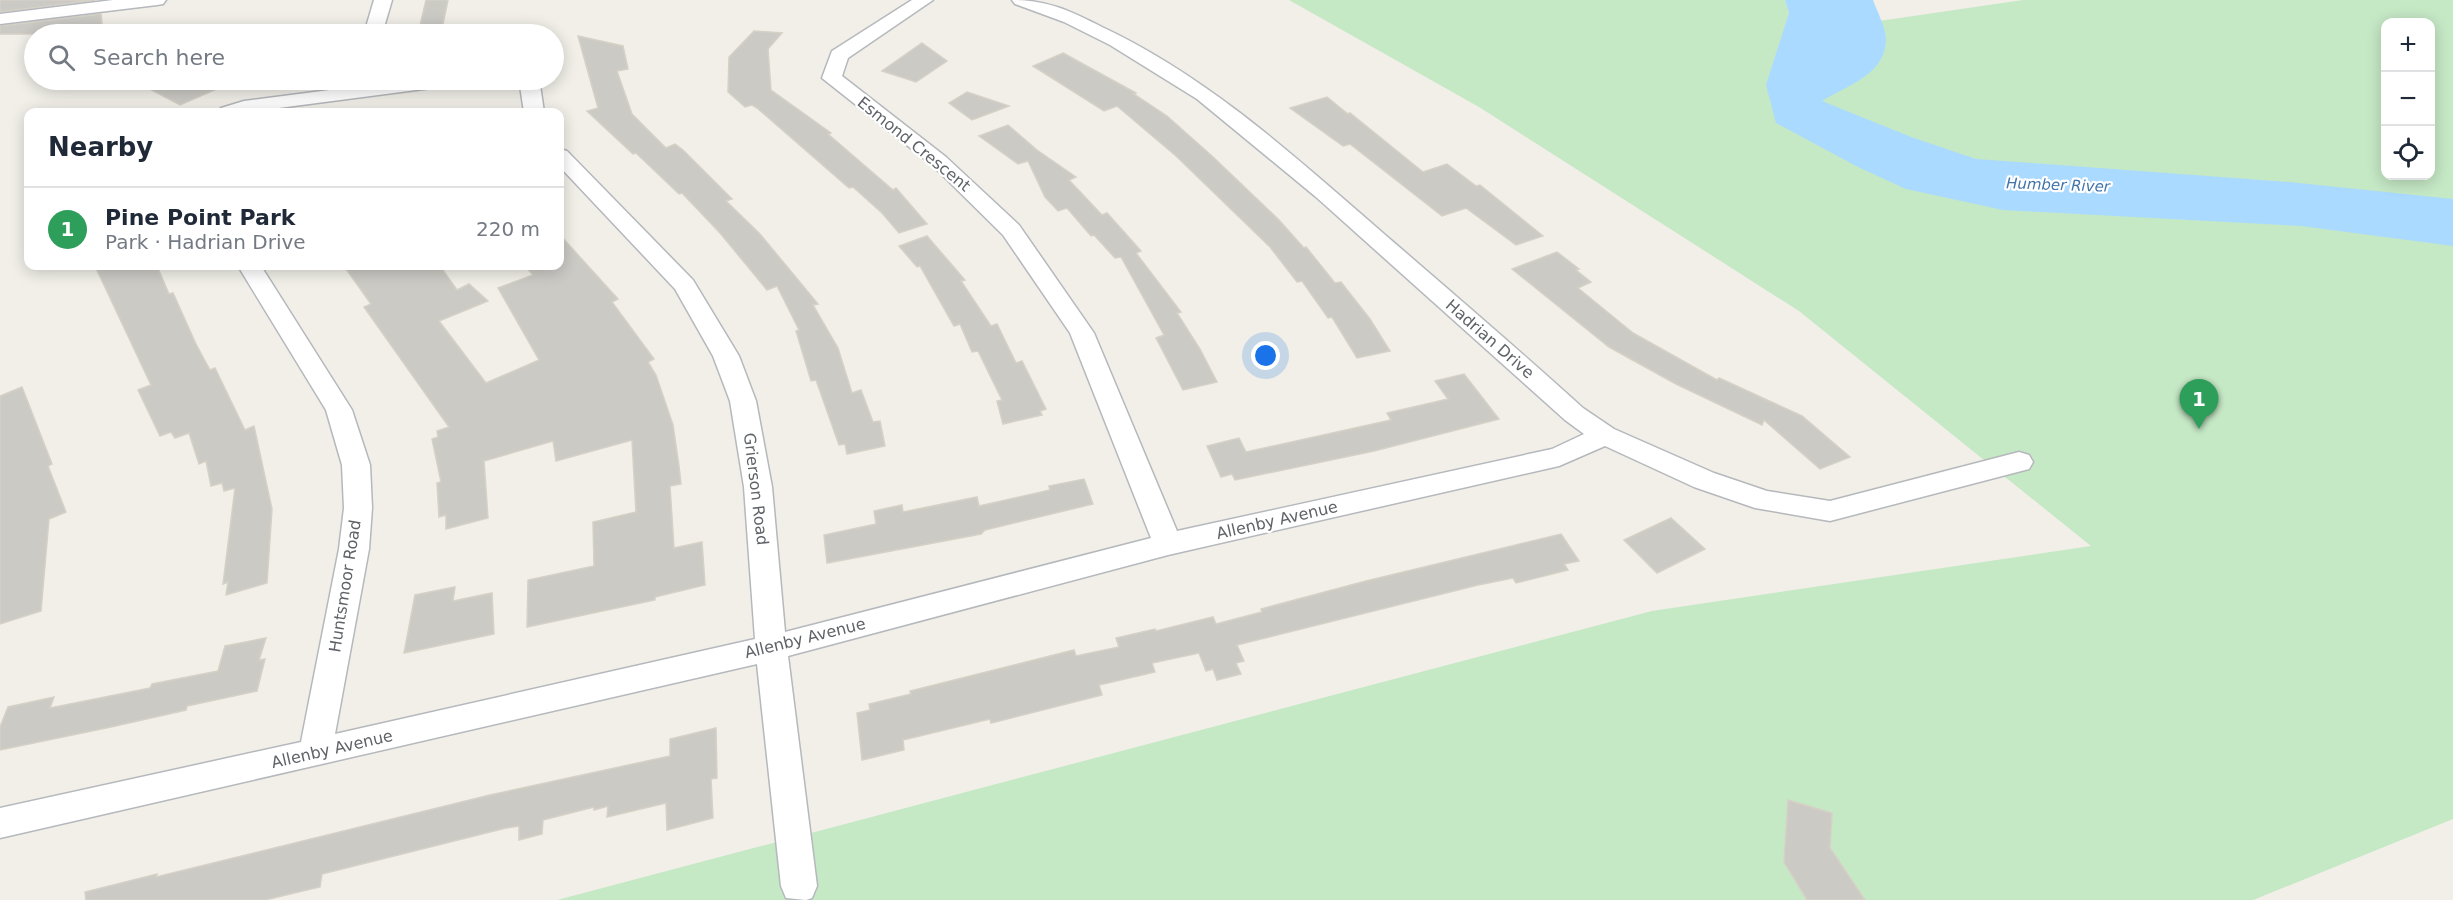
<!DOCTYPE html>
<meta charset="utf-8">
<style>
body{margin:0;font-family:"DejaVu Sans",sans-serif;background:#f6f6f7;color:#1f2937}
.controls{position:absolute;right:18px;top:18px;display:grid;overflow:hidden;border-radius:12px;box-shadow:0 3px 15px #0003}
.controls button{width:54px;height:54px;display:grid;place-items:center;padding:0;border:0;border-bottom:2px solid #e0e1e3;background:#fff;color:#1f2937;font:30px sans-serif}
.you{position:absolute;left:1266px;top:356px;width:21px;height:21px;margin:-15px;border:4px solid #fff;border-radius:50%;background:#1a73e8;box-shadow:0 0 0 9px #1a73e833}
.badge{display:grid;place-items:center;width:39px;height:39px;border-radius:50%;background:#b45309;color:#fff;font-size:20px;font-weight:700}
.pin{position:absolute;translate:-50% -50px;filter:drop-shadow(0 2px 3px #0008)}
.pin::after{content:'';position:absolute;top:32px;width:21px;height:18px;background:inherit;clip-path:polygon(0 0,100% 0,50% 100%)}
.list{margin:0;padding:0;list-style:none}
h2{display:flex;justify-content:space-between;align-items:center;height:78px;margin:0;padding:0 24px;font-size:26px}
h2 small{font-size:20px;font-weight:400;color:#747a83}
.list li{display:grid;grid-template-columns:39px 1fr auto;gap:18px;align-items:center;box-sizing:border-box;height:84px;padding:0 24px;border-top:2px solid #e0e1e3}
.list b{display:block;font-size:22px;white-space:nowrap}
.list p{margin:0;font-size:20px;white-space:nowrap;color:#747a83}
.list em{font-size:20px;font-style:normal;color:#747a83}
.icon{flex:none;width:33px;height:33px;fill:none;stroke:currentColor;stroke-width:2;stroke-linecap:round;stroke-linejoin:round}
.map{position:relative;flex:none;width:2453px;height:900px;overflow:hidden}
.search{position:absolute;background:#fff;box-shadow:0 3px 15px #0003;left:24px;top:24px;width:540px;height:66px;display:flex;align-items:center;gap:15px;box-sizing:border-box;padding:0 21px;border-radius:33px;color:#747a83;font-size:22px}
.panel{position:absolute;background:#fff;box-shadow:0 3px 15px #0003;left:24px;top:108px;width:540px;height:162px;border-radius:12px}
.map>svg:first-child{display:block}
</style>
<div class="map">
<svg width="2453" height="900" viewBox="0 0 2453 900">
<rect width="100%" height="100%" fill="#f1efe8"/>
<!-- green -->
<path fill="#c5e8c5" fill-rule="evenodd" d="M1289 0H1785L1789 13 1783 35 2023 0H2453V819L2253 900H557L1652 611 2091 546 1799 311 1479 107ZM2386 22H2430V176H2386Z"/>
<!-- water -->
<path fill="#aadaff" d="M1785 0H1873C1877 11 1886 28 1886 40 1885 75 1846 86 1822 101L1911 137 1976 159 2289 182 2453 199V246L2301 226 2003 210 1906 189 1858 167 1776 123 1766 85 1789 13Z"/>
<!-- building -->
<g fill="#cccac5" stroke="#d6d1c6" stroke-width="1.5">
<polygon points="0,0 95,0 0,12"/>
<polygon points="426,0 448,0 441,34 418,34"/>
<polygon points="101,14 103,34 0,34 0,26"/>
<polygon points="754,31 782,33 768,49 771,90 831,133 828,134 893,190 896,188 927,224 899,233 882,213 853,187 849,188 757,108 752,105 745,107 728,92 729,57"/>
<polygon points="578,36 623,46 628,69 617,71 632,114 666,148 675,144 683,150 732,199 726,201 760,234 818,304 813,305 838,348 852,393 861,390 873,422 880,421 885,446 847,454 845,444 839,445 816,380 811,381 796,331 799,330 777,286 767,290 720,233 682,193 679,194 636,153 633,154 587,111 598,108"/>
<polygon points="922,43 947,61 916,82 882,71"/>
<polygon points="1063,53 1136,93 1134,94 1167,116 1212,156 1279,220 1304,248 1306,247 1335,283 1341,282 1370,319 1390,351 1357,358 1332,317 1328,318 1302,281 1297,282 1270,247 1176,156 1117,106 1104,111 1033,66"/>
<polygon points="133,80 237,80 180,105"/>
<polygon points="967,92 1009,106 972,120 949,103"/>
<polygon points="1327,97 1348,114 1350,113 1423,172 1447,164 1476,186 1480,185 1543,236 1516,245 1466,208 1442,216 1350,144 1343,146 1290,108"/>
<polygon points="1008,125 1037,150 1076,177 1069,180 1102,215 1107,213 1141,251 1136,253 1181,312 1177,313 1200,349 1217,382 1183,390 1156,338 1164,335 1121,257 1115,258 1094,235 1091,236 1067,208 1058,211 1045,197 1028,161 1018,164 979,136"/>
<polygon points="560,235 618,299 612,302 654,359 648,362 656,375 673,425 679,466 681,484 670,486 674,548 702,542 705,585 655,597 655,600 527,627 528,580 594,566 593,522 636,512 632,440 556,461 553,441 484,461 488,518 446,529 446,515 439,517 437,483 441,482 432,439 438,437 437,431 449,427 364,307 371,304 344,266 440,266 457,290 469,284 488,301 439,321 486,383 539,360 498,288 533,275 525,266 560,266"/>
<polygon points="927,236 965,280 961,281 991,326 997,324 1016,363 1022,361 1046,409 1040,411 1042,415 1003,424 997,401 1002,400 978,351 972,352 960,324 954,326 920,266 917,267 899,246"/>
<polygon points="1557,252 1579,269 1576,270 1591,282 1578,288 1633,333 1717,380 1719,378 1802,416 1850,457 1820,469 1764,420 1762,425 1676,384 1609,347 1512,269"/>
<polygon points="95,266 157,266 169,294 173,293 196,344 210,370 215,368 245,430 254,426 272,509 267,583 226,595 228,582 223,584 235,488 224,491 222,483 211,486 206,461 199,464 189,433 175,438 171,432 160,436 138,390 151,385"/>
<polygon points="1464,374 1499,419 1374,451 1235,480 1232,474 1221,477 1207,446 1239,438 1246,452 1391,420 1387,413 1448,399 1435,381"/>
<polygon points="22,387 52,464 48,466 66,512 49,519 41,611 0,624 0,396"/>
<polygon points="1084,479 1093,504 985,530 981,534 827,563 824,535 876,524 874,511 902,505 903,512 977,497 979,506 1050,490 1049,486"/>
<polygon points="1671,518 1705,549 1657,573 1624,540"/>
<polygon points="1561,534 1579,561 1564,564 1568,570 1516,583 1513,578 1478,585 1237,645 1244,661 1236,663 1241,674 1217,680 1213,669 1206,671 1199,653 1152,663 1155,672 1099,685 1102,695 991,723 990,719 903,740 904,750 862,760 857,713 870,710 869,704 911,694 910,691 1074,650 1076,656 1119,647 1116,638 1155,629 1156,631 1213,617 1216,624 1262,612 1261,609 1366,581"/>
<polygon points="455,587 453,601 492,593 494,634 404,653 415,595"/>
<polygon points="266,638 259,660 265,659 257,691 187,706 186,710 111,727 0,750 0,727 8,707 54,697 50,708 150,688 152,684 218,671 225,646"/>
<polygon points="716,728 717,778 711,779 713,818 667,830 666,803 607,817 608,806 594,810 594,807 543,820 542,834 519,840 519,826 506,828 322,874 320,887 265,900 86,900 85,892 157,874 156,877 490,795 670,756 670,739"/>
<polygon points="1788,800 1832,813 1830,848 1865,900 1807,900 1784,862"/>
</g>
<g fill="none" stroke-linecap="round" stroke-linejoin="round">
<defs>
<g id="street">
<polygon points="113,0 166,0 163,4 157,5 0,24 0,14"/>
<polygon points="374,0 392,0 382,34 364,34"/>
<path d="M912 0H933L848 58 842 76 946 157 1019 225 1094 333 1177 531 1552 449 1584 434 1565 420 1316 197 1197 99 1110 45 1064 22 1015 4 1012 0C1048 0 1070 11 1102 27 1211 78 1301 162 1391 240 1455 295 1520 351 1583 408L1614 429 1714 473 1767 491 1830 501 2019 452 2029 455 2033 462 2029 469 1830 521 1755 508 1694 487 1605 446 1559 466 1168 555 788 656 817 886 812 898 806 900 786 898 781 886 757 664 0 838V808L301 742 339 549 344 508 342 465 326 410 238 266H261L352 410 370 465 372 508 369 549 335 734 755 639 744 487 730 401 713 356 675 289 560 167V149L567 151 693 280 739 356 756 401 772 487 785 632 1151 538 1070 333 1003 235 932 165 822 78 832 51Z"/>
<polygon points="407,80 457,80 454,84 447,86 248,112 218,112 221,108 244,101"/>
<polygon points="515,80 537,81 540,85 544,112 524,112 520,86"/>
</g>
</defs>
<!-- street casing -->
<use href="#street" stroke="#b5b8bc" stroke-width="3"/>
<!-- street -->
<use href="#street" fill="#fff" fill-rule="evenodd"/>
</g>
<g text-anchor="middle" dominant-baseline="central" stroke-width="4.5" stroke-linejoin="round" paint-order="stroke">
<!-- far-water labels -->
<g font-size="15" font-style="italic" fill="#4174aa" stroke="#fff">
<text transform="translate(2058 185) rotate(2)">Humber River</text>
</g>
<!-- street labels -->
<g font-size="16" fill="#5f6368" stroke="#fff">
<text transform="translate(914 144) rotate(39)">Esmond Crescent</text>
<text transform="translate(1490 339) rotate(41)">Hadrian Drive</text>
<text transform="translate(756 489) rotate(83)">Grierson Road</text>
<text transform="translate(1277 520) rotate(-13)">Allenby Avenue</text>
<text transform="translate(345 586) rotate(-81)">Huntsmoor Road</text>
<text transform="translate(805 638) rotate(-14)">Allenby Avenue</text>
<text transform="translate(332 749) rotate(-13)">Allenby Avenue</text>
</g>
</g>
</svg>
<div class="controls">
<button>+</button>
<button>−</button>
<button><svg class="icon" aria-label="locate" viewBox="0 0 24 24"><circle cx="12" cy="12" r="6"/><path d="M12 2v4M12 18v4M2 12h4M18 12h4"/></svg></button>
</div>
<div class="you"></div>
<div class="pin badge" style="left:2199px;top:429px;background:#2e9e5b">1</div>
<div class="search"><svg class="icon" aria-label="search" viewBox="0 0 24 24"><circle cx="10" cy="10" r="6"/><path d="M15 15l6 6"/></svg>Search here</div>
<section class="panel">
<h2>Nearby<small></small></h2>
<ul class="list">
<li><span class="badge" style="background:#2e9e5b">1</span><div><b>Pine Point Park</b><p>Park · Hadrian Drive</p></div><em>220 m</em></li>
</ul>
</section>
</div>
